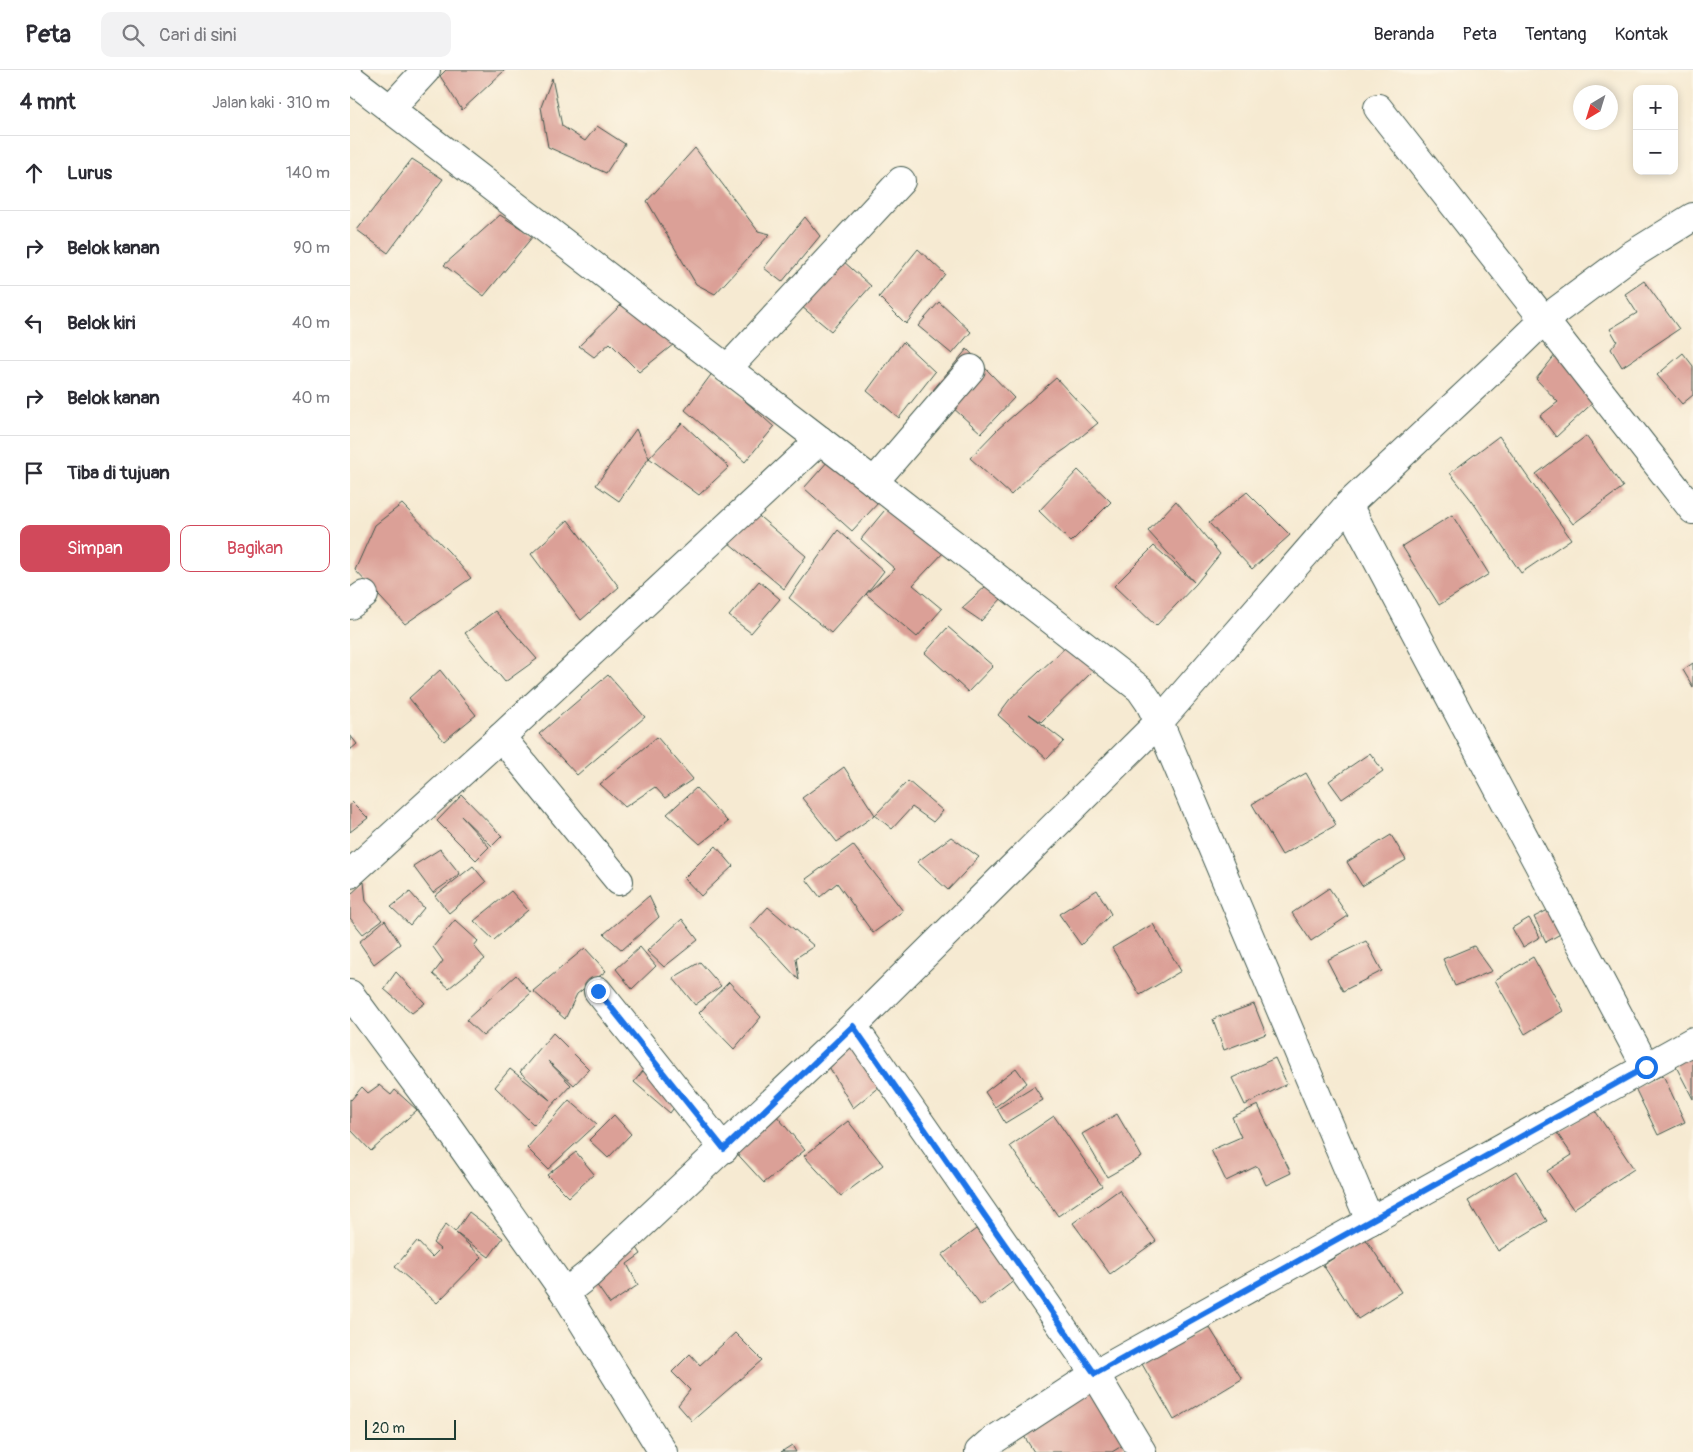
<!DOCTYPE html>
<html lang="id">
<meta charset="utf-8">
<style>
body{margin:0;font-family:Pangolin,sans-serif;background:#f2f2f3;color:#2b2b33}
.controls{position:absolute;right:15px;top:15px;display:grid;overflow:hidden;border-radius:10px;box-shadow:0 2px 8px #0003}
.controls button{width:45px;height:45px;display:grid;place-items:center;padding:0;border:0;border-bottom:1px solid #e1e1e2;background:#fff;color:#2b2b33;font:25px sans-serif}
.compass{position:absolute;left:1223px;top:15px;width:45px;height:45px;border-radius:50%;background:#fff;box-shadow:0 2px 8px #0003;rotate:218deg}
.scale{position:absolute;left:15px;bottom:12px;width:91px;box-sizing:border-box;padding-left:5px;border:2px solid #1f3d34;border-top:0;font-size:14px;line-height:18px;white-space:nowrap;color:#1f3d34;-webkit-text-stroke:4px #fcf5e5;paint-order:stroke}
.stop{position:absolute;width:15px;height:15px;margin:-11px;border:4px solid #1a73e8;border-radius:50%;background:#fff}
.stop.end{background:#1a73e8;border-color:#fff;box-shadow:0 1px 5px #0008}
.list{margin:0;padding:0;list-style:none}
h2{display:flex;justify-content:space-between;align-items:center;height:65px;margin:0;padding:0 20px;font-size:21px}
h2 small{font-size:16px;font-weight:400;color:#7c7c81}
.list li{display:grid;grid-template-columns:32px 1fr auto;gap:15px;align-items:center;box-sizing:border-box;height:75px;padding:0 20px;border-top:1px solid #e1e1e2}
.list b{display:block;font-size:19px;white-space:nowrap}
.list em{font-size:16px;font-style:normal;color:#7c7c81}
.actions{display:flex;gap:10px;padding:15px 20px}
.actions a{flex:1;padding:11px 0;border:1px solid #d1495b;border-radius:10px;text-align:center;font-size:18px;color:#d1495b}
.actions .main{background:#d1495b;color:#fff}
.icon{flex:none;width:28px;height:28px;fill:none;stroke:currentColor;stroke-width:2;stroke-linecap:round;stroke-linejoin:round}
.map{position:relative;flex:none;width:1343px;height:1382px;overflow:hidden}
header{display:flex;align-items:center;gap:30px;box-sizing:border-box;height:70px;padding:0 25px;background:#fff;border-bottom:1px solid #e1e1e2}
header strong{font-size:24px}
nav{display:flex;gap:28px;margin-inline-start:auto;font-size:18px}
.search{width:350px;height:45px;background:#f2f2f3;display:flex;align-items:center;gap:12px;box-sizing:border-box;padding:0 18px;border-radius:10px;color:#7c7c81;font-size:19px}
main{display:flex}
aside{flex:1;background:#fff}
.map>svg:first-child{display:block}
</style>
<header>
<strong>Peta</strong>
<div class="search"><svg class="icon" aria-label="search" viewBox="0 0 24 24"><circle cx="10" cy="10" r="6"/><path d="M15 15l6 6"/></svg>Cari di sini</div>
<nav><a>Beranda</a><a>Peta</a><a>Tentang</a><a>Kontak</a></nav>
</header>
<main>
<aside>
<h2>4 mnt<small>Jalan kaki · 310 m</small></h2>
<ul class="list">
<li><svg class="icon" aria-label="ahead" viewBox="0 0 24 24"><path d="M12 20V5M6 11l6-6 6 6"/></svg><div><b>Lurus</b></div><em>140 m</em></li>
<li><svg class="icon" aria-label="right" viewBox="0 0 24 24"><path d="M7 20v-9h11M14 6l5 5-5 5"/></svg><div><b>Belok kanan</b></div><em>90 m</em></li>
<li><svg class="icon" aria-label="left" viewBox="0 0 24 24"><path d="M17 20v-9H6M10 6l-5 5 5 5"/></svg><div><b>Belok kiri</b></div><em>40 m</em></li>
<li><svg class="icon" aria-label="right" viewBox="0 0 24 24"><path d="M7 20v-9h11M14 6l5 5-5 5"/></svg><div><b>Belok kanan</b></div><em>40 m</em></li>
<li><svg class="icon" aria-label="arrive" viewBox="0 0 24 24"><path d="M6 21V4h12l-3 4 3 4H6"/></svg><div><b>Tiba di tujuan</b></div></li>
</ul>
<div class="actions"><a class="main">Simpan</a><a>Bagikan</a></div>
</aside>
<div class="map">
<svg width="1343" height="1382" viewBox="0 0 1343 1382">
<rect width="100%" height="100%" fill="#fcf5e5"/>
<filter id="ink" filterUnits="userSpaceOnUse"><feTurbulence type="fractalNoise" baseFrequency=".02" numOctaves="2"/><feDisplacementMap in="SourceGraphic" scale="10" xChannelSelector="R" yChannelSelector="G"/><feConvolveMatrix kernelMatrix="1 2 1 2 8 2 1 2 1" color-interpolation-filters="sRGB"/></filter>
<filter id="wash" filterUnits="userSpaceOnUse"><feTurbulence type="fractalNoise" baseFrequency=".0096" numOctaves="4" result="noise"/><feDisplacementMap in="SourceGraphic" scale="20" xChannelSelector="R" yChannelSelector="G"/><feGaussianBlur stdDeviation="1.12" result="paint"/><feColorMatrix in="noise" values="0 0 0 0 0 0 0 0 0 0 0 0 0 0 0 0 0 1.4 0 .05"/><feComposite in="paint" operator="in"/></filter>
<g filter="url(#wash)">
<rect width="100%" height="100%" fill="#f6ead2"/>
<g id="blocks">
<!-- building -->
<g fill="#dba097">
<polygon points="96,0 155,0 112,40 90,6"/>
<polygon points="202,8 212,56 235,71 247,56 275,74 256,103 198,77 191,37"/>
<polygon points="345,78 408,161 420,164 365,224 346,214 297,131"/>
<polygon points="62,89 93,109 38,183 7,160"/>
<polygon points="150,145 183,166 134,226 94,195"/>
<polygon points="455,147 470,166 432,212 414,198"/>
<polygon points="568,179 595,204 556,254 529,227"/>
<polygon points="492,190 521,216 481,261 452,237"/>
<polygon points="1294,211 1329,259 1272,297 1261,279 1267,271 1260,259 1287,243 1275,224"/>
<polygon points="275,231 329,270 289,302 260,273 244,287 229,276"/>
<polygon points="589,232 621,262 602,284 568,256"/>
<polygon points="553,272 585,302 549,348 517,321"/>
<polygon points="617,279 664,328 631,363 583,320"/>
<polygon points="1210,279 1249,327 1206,367 1190,346 1208,332 1186,309"/>
<polygon points="1333,283 1343,296 1343,325 1332,334 1307,305"/>
<polygon points="363,302 424,357 395,392 335,340"/>
<polygon points="706,308 748,353 717,378 686,399 661,425 620,388 648,359"/>
<polygon points="332,353 379,397 349,425 299,388 269,431 246,415 286,359 299,388"/>
<polygon points="1149,366 1221,469 1171,503 1122,431 1100,403"/>
<polygon points="1236,366 1273,417 1223,454 1186,404"/>
<polygon points="479,390 530,431 502,461 454,418"/>
<polygon points="728,400 761,432 721,472 689,441"/>
<polygon points="897,422 940,465 902,499 859,453"/>
<polygon points="826,431 870,484 846,514 806,556 764,516 804,476 844,512 798,461"/>
<polygon points="52,434 99,482 121,508 55,554 5,500 25,455"/>
<polygon points="539,435 595,481 563,515 592,539 567,567 516,524 481,563 439,528 488,460 534,501 516,524 545,499 511,469"/>
<polygon points="398,437 456,486 434,519 379,473"/>
<polygon points="1102,445 1139,504 1089,535 1052,476"/>
<polygon points="218,450 269,517 231,550 181,484"/>
<polygon points="409,511 430,529 401,563 379,546"/>
<polygon points="636,516 652,528 631,551 612,538"/>
<polygon points="145,541 187,589 155,612 115,563"/>
<polygon points="598,557 643,596 618,622 575,583"/>
<polygon points="718,575 745,599 691,652 679,644 714,671 697,689 648,645 660,629"/>
<polygon points="1343,593 1343,617 1333,600"/>
<polygon points="90,600 126,645 94,671 59,628"/>
<polygon points="258,605 295,647 227,705 189,664"/>
<polygon points="0,665 7,674 0,680"/>
<polygon points="307,667 343,709 315,728 305,717 275,737 250,714"/>
<polygon points="1020,683 1033,701 992,729 979,711"/>
<polygon points="494,697 525,745 487,772 452,728"/>
<polygon points="956,703 986,755 932,785 902,734"/>
<polygon points="558,711 593,741 583,752 562,737 542,759 525,745"/>
<polygon points="346,718 378,752 350,774 317,744"/>
<polygon points="112,725 152,766 142,776 111,746 139,777 126,790 87,751"/>
<polygon points="2,732 18,748 0,762 0,734"/>
<polygon points="1041,765 1056,790 1012,816 997,792"/>
<polygon points="601,767 629,787 598,820 567,792"/>
<polygon points="503,775 553,841 523,863 487,813 470,827 456,809"/>
<polygon points="366,776 383,796 351,826 334,808"/>
<polygon points="90,779 110,804 83,823 63,796"/>
<polygon points="123,796 136,812 99,843 85,826"/>
<polygon points="14,812 16,831 32,850 13,864 0,848 0,825"/>
<polygon points="979,818 998,846 961,871 942,843"/>
<polygon points="747,820 761,844 731,875 709,844"/>
<polygon points="161,821 178,840 144,870 124,851"/>
<polygon points="60,822 74,838 60,855 41,837"/>
<polygon points="299,826 309,847 272,880 254,864"/>
<polygon points="418,837 464,876 446,888 449,910 400,857"/>
<polygon points="1202,838 1214,862 1196,872 1184,847"/>
<polygon points="1179,848 1190,867 1173,877 1162,858"/>
<polygon points="332,849 348,870 314,897 297,881"/>
<polygon points="35,850 50,874 24,894 9,872"/>
<polygon points="105,850 128,871 124,876 135,889 99,918 83,904 93,891 83,877"/>
<polygon points="803,854 831,901 790,925 762,878"/>
<polygon points="1016,871 1032,901 993,921 977,890"/>
<polygon points="1124,876 1142,901 1105,916 1093,889"/>
<polygon points="290,877 306,896 282,919 266,899"/>
<polygon points="235,878 256,901 227,924 215,949 183,921"/>
<polygon points="1183,887 1213,941 1175,964 1145,910"/>
<polygon points="350,892 371,916 345,935 323,908"/>
<polygon points="46,902 75,933 62,943 34,919"/>
<polygon points="166,905 181,923 133,966 116,950"/>
<polygon points="379,912 411,947 384,979 349,943"/>
<polygon points="904,934 916,964 874,980 863,949"/>
<polygon points="203,963 239,999 224,1015 198,991 221,1015 184,1055 145,1017 160,999 200,1030 170,1002"/>
<polygon points="505,968 536,1011 503,1038 474,988"/>
<polygon points="1343,980 1343,1029 1321,987"/>
<polygon points="306,985 337,1020 320,1043 284,1012"/>
<polygon points="925,988 937,1014 895,1035 882,1008"/>
<polygon points="666,998 677,1013 645,1037 635,1022"/>
<polygon points="1313,1005 1335,1052 1308,1065 1285,1018"/>
<polygon points="29,1015 41,1025 45,1020 67,1040 21,1081 0,1059 0,1029 1,1030 12,1017 18,1023"/>
<polygon points="684,1016 693,1030 655,1053 647,1039"/>
<polygon points="219,1030 247,1054 198,1099 177,1078"/>
<polygon points="908,1035 941,1103 916,1115 907,1096 876,1111 861,1080 891,1067 882,1047"/>
<polygon points="421,1039 455,1080 414,1113 381,1077"/>
<polygon points="1244,1039 1284,1099 1223,1139 1197,1101 1222,1085 1207,1063"/>
<polygon points="767,1044 792,1087 757,1107 732,1064"/>
<polygon points="264,1045 281,1064 258,1088 239,1070"/>
<polygon points="704,1046 752,1116 708,1146 660,1076"/>
<polygon points="498,1051 533,1095 491,1126 454,1086"/>
<polygon points="226,1082 244,1104 219,1127 197,1105"/>
<polygon points="1166,1101 1197,1151 1148,1181 1118,1131"/>
<polygon points="769,1120 806,1171 760,1204 723,1153"/>
<polygon points="119,1142 153,1168 139,1187 106,1163 132,1187 87,1233 45,1197 67,1171 82,1187 90,1179 83,1173 96,1154 105,1162"/>
<polygon points="626,1159 665,1210 631,1236 592,1185"/>
<polygon points="280,1167 291,1184 277,1194 288,1215 260,1234 239,1204"/>
<polygon points="1015,1168 1051,1222 1008,1249 973,1195"/>
<polygon points="858,1255 892,1309 824,1350 792,1294"/>
<polygon points="385,1263 412,1290 342,1351 328,1335 340,1320 322,1302 340,1284 350,1295"/>
<polygon points="746,1319 775,1374 762,1382 684,1382 672,1363"/>
<polygon points="442,1375 446,1382 431,1382"/>
</g>
</g>
</g>
<g filter="url(#ink)">
<use href="#blocks" fill-opacity="0" stroke="#3f574c" stroke-width="1"/>
<g fill="none" stroke-linecap="round" stroke-linejoin="round">
<defs>
<g id="minor">
<polyline points="0,8 470,370 790,619 799,632 809,652 1020,1151"/>
<polyline points="1028,38 1343,440"/>
<polyline points="40,39 76,0"/>
<polyline points="377,299 551,111"/>
<polyline points="524,412 621,299"/>
<polyline points="998,435 1296,997"/>
<polyline points="0,535 14,525"/>
<polyline points="151,667 269,811"/>
<polyline points="0,804 151,667 470,370"/>
<polyline points="248,921 374,1079"/>
<polyline points="0,924 94,1051 215,1223 313,1382"/>
<polyline points="503,956 745,1304 1343,971"/>
<polyline points="215,1223 239,1204 503,956 809,652 998,435 1156,287 1194,250 1280,186 1343,147"/>
<polyline points="629,1382 639,1373 745,1304 792,1382"/>
</g>
</defs>
<!-- minor casing -->
<use href="#minor" stroke="#3f574c" stroke-width="30"/>
<!-- minor -->
<use href="#minor" stroke="#fff" stroke-width="28"/>
</g>
</g>
<g fill="none" stroke-linecap="round" stroke-linejoin="round" filter="url(#ink)">
<!-- route -->
<polyline stroke="#1a73e8" stroke-width="6" points="248,921 374,1079 503,956 745,1304 1296,997"/>
</g>
</svg>
<div class="controls">
<button>+</button>
<button>−</button>
</div>
<svg class="compass" viewBox="-18 -18 36 36"><path d="M0-13l5 13h-10z" fill="#e53935"/><path d="M0 13l5-13h-10z" fill="#7c7c81"/></svg>
<div class="scale">20 m</div>
<div class="stop" style="left:1296px;top:997px"></div>
<div class="stop end" style="left:248px;top:921px"></div>
</div>
</main>
